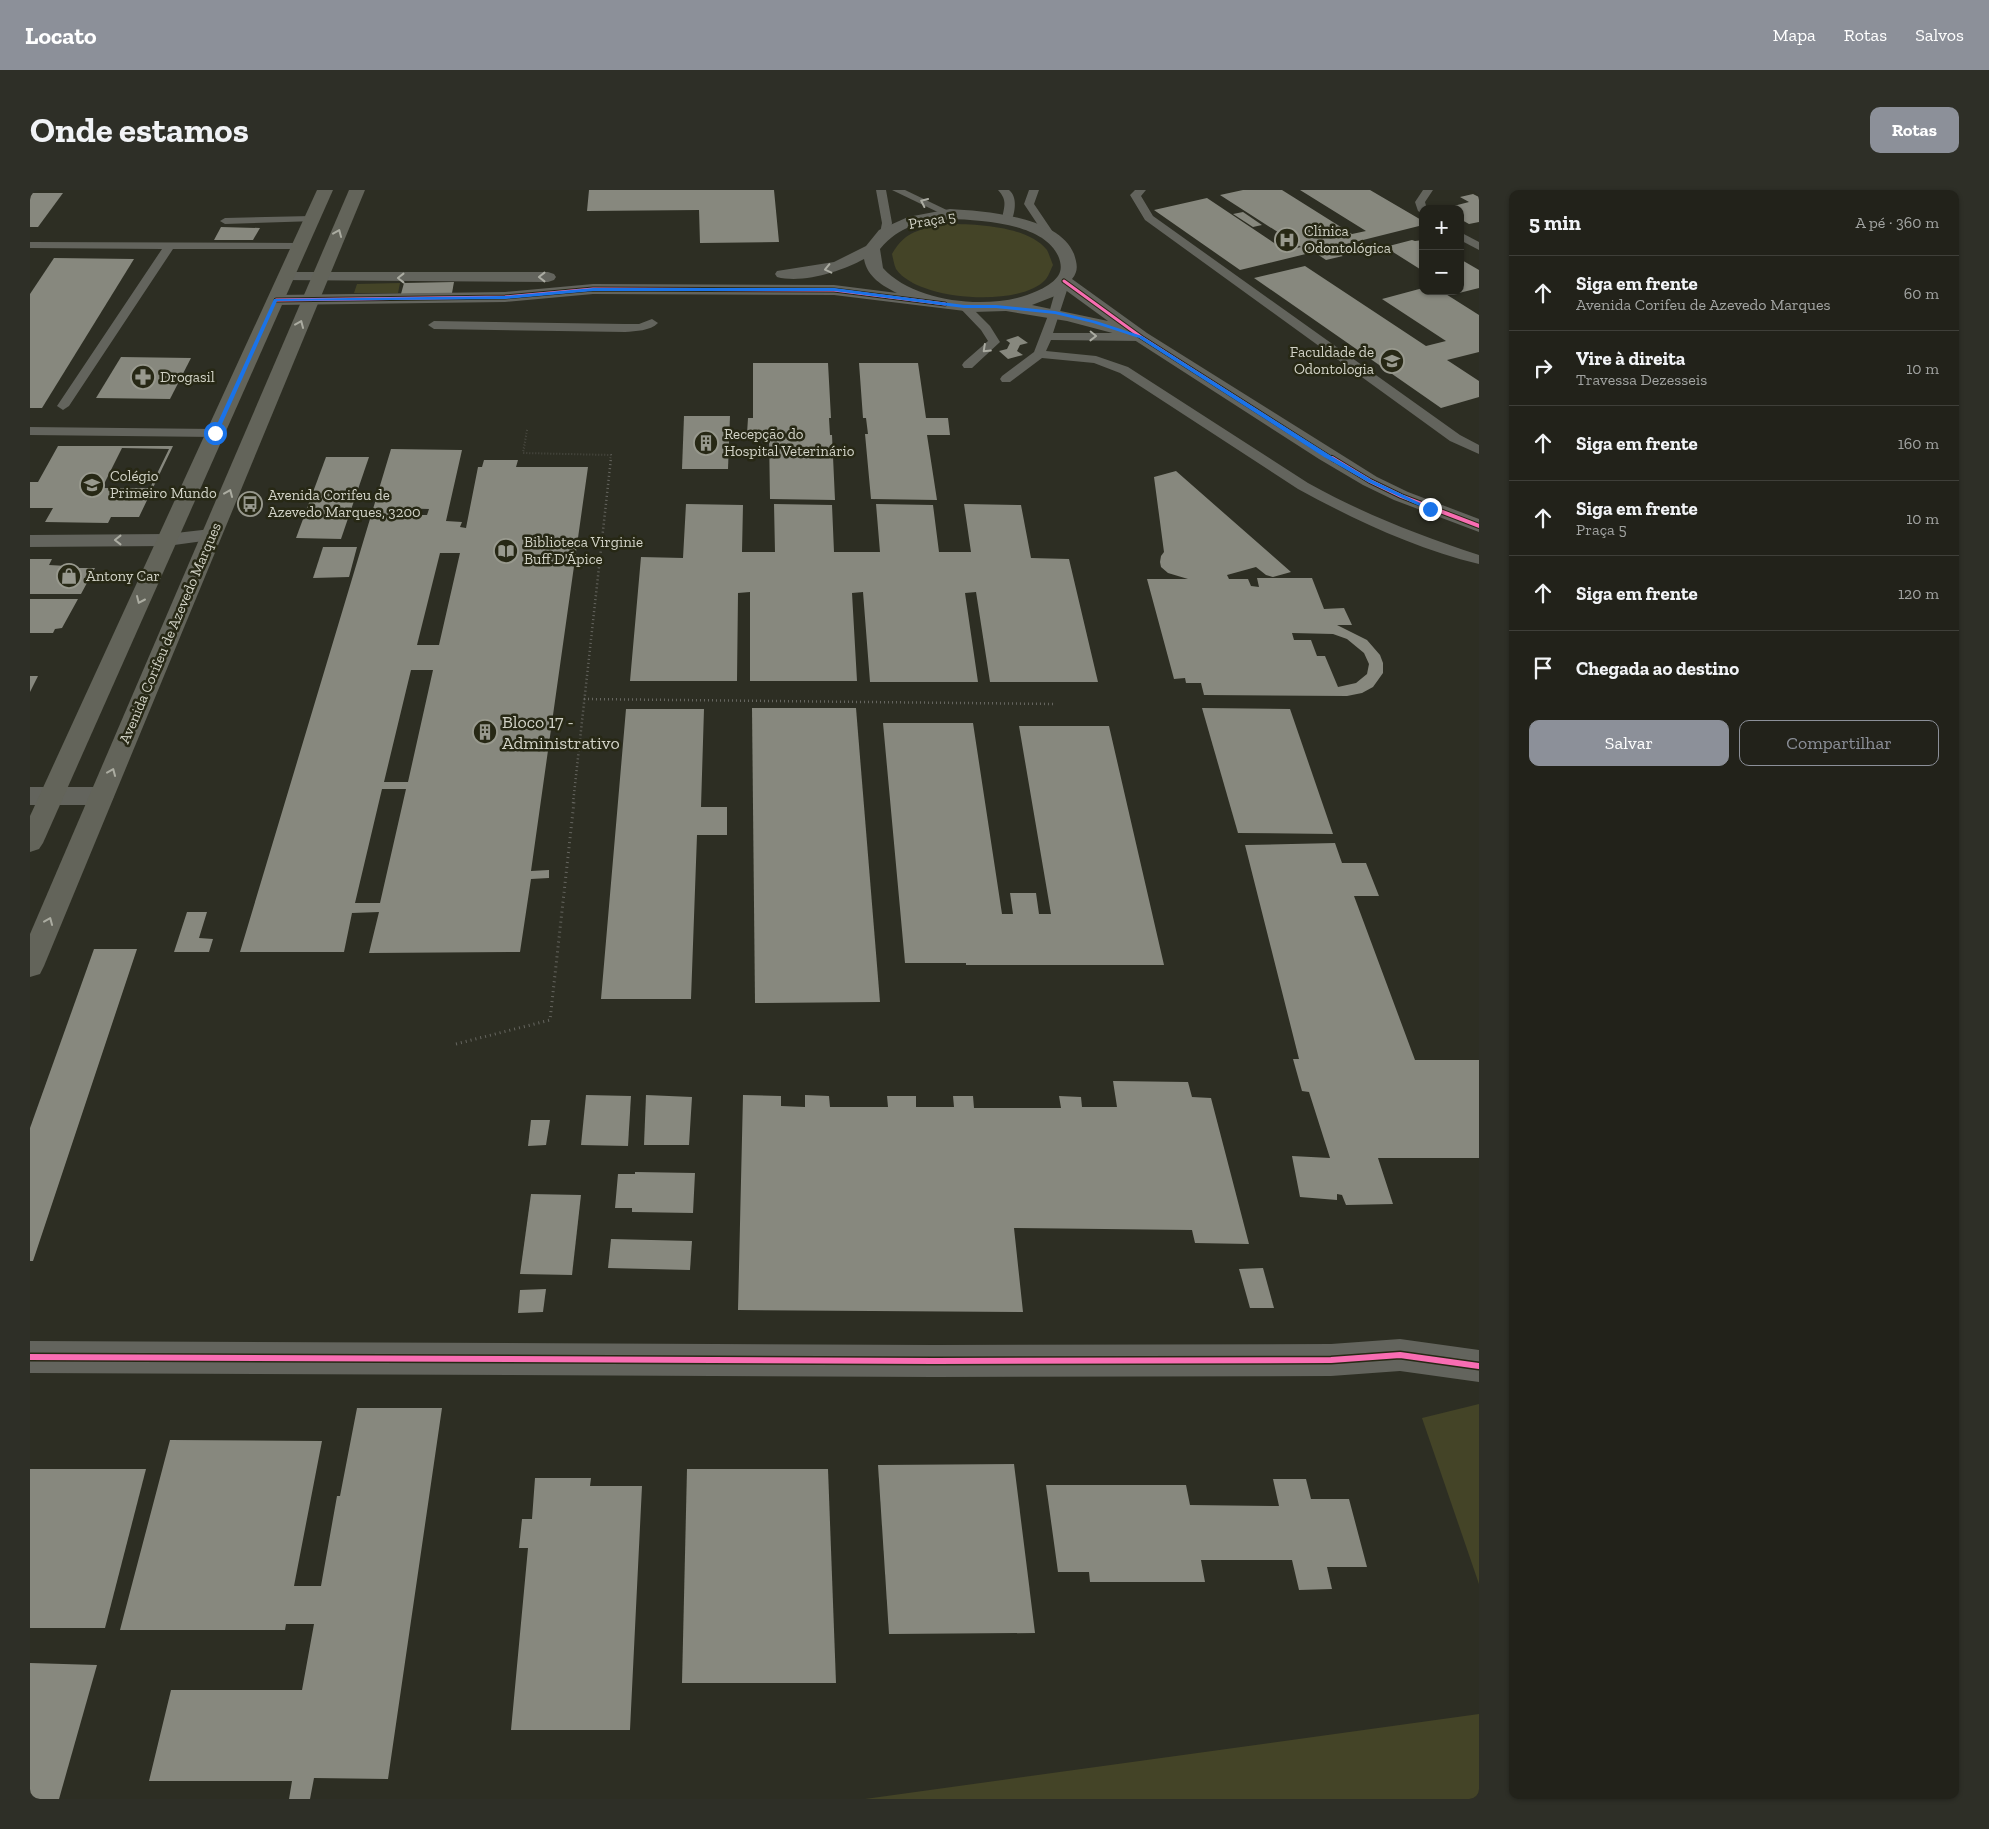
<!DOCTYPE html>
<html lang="pt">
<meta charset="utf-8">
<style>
body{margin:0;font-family:"Zilla Slab",serif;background:#2e2f27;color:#f1f3f6}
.controls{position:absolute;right:15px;top:15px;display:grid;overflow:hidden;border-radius:10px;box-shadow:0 1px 4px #0004}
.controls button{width:45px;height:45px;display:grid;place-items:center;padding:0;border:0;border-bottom:1px solid #3f3f39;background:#22221a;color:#f1f3f6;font:25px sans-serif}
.stop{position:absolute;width:15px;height:15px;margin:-11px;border:4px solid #1a73e8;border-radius:50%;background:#fff}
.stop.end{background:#1a73e8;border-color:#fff;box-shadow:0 1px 5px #0008}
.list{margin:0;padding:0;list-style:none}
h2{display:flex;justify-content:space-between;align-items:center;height:65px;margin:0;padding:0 20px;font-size:21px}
h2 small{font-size:16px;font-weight:400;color:#a2a4a2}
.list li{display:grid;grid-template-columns:32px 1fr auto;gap:15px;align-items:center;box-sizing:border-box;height:75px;padding:0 20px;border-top:1px solid #3f3f39}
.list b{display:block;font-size:19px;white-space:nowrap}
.list p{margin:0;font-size:16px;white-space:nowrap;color:#a2a4a2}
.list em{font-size:16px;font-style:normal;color:#a2a4a2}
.actions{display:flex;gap:10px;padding:15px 20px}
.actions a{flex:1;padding:11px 0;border:1px solid #8c9099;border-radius:10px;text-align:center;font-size:18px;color:#8c9099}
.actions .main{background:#8c9099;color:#fff}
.icon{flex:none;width:28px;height:28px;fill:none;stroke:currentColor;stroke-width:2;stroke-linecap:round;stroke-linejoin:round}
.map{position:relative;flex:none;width:1449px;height:1609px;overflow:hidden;border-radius:10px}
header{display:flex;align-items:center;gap:30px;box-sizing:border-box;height:70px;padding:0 25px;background:#8c9099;color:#fff}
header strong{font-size:24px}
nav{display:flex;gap:28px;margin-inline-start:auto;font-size:18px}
.intro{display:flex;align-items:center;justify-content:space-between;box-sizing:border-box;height:120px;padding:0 30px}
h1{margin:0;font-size:35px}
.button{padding:12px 22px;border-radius:10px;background:#8c9099;color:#fff;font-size:18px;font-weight:700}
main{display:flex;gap:30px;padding:0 30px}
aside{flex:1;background:#22221a;border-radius:10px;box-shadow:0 1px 4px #0004}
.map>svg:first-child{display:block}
</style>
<header>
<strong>Locato</strong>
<nav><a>Mapa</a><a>Rotas</a><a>Salvos</a></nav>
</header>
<div class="intro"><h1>Onde estamos</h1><a class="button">Rotas</a></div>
<main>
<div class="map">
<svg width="1449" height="1609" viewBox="0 0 1449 1609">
<rect width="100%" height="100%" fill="#2d2e23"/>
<!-- green -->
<g fill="#444427">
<path d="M915 34C944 34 996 35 1017 60 1019 64 1021 70 1023 75 1021 79 1019 85 1016 89 992 118 887 111 866 79 864 75 863 68 862 64 876 40 890 40 915 34Z"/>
<polygon points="370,93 368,103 324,103 327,94"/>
<polygon points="1449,1214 1449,1394 1392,1228"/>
<polygon points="1449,1524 1449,1609 835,1609"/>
</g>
<!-- building -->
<g fill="#87887e" fill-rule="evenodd">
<polygon points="559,0 744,0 749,52 670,53 669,20 557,21"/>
<polygon points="1213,0 1252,0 1322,44 1336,41 1270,0 1340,0 1393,31 1393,35 1301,58 1313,66 1296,70 1284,62 1210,80 1124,20 1177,8 1256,61 1271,57 1190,5"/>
<polygon points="0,3 33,3 8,37 0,37"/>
<polygon points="1443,4 1449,7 1449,32 1439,34 1430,29 1430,19 1412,19 1439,12 1430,7"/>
<polygon points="1213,22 1232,35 1223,37 1203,24"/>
<polygon points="191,37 230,38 223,50 184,50"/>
<polygon points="1382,50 1385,51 1393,50 1393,81 1355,57"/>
<polygon points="24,68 104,69 12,218 0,218 0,104"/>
<polygon points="1430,69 1449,80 1449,98 1429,103 1426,101 1430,101"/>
<polygon points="1275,76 1396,156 1416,151 1352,109 1393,98 1393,101 1411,101 1449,125 1449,162 1417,170 1449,191 1449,207 1411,218 1224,88"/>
<polygon points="424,92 422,103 371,104 374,93"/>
<polygon points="988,146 998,153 990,155 987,161 993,165 978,169 969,161 977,159 980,153 976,150"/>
<polygon points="91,167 161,168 140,209 66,208"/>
<polygon points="723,173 798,173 801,228 799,228 800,245 802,245 805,310 740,309 739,244 717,244 718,228 723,228"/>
<polygon points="829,173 888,173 896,228 918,228 920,245 897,245 907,310 841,309 835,244 838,244 836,228 833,228"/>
<polygon points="654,226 700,226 698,279 652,279"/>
<path d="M28 256H143L109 327H81L78 333 15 332 23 318H0V292H8ZM92 258 139 259 120 298H72Z"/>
<path d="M361 259 432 260 416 331 432 332 430 337 436 338 448 277H452L454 270H488L486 277H558L501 681 519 680V688L501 689 490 762 339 763 349 722 322 723 314 762H210ZM364 318 399 319 397 325H378L377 328H361ZM410 363H430L409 455H387ZM381 480H403L378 592H354ZM352 599H376L350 713H325Z"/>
<polygon points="296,267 339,267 311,349 266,348"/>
<path d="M1146 281 1261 382 1243 387 1236 385 1226 377 1197 385 1199 389H1218L1221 396 1229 397 1227 388H1282L1294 419 1314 418 1322 435H1307L1337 450 1350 465 1353 473V483L1343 497 1332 503 1317 506 1174 505 1171 493H1156L1155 488 1144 489 1117 389H1158L1138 383 1131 377 1130 372 1131 366 1134 362 1124 287ZM1262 443 1303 444 1317 449 1334 463 1339 474 1337 484 1326 493 1308 497 1295 466H1287L1281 450H1264Z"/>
<polygon points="656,314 713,315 712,362 745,362 744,314 802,315 804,362 850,362 846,314 903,315 909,362 941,362 934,314 991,315 1001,368 1039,369 1068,492 960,492 946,402 935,403 948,492 840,492 833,402 822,403 827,491 720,491 720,402 708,403 707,491 600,491 611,367 653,368"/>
<polygon points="293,357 327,357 319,387 283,388"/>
<polygon points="0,369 22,369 19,375 37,376 36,378 65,378 51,404 0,404"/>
<polygon points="0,409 48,409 32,438 25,439 23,443 0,443"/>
<polygon points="0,486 8,486 0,502"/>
<polygon points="722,518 826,518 850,812 725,813"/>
<polygon points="1172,518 1260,519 1303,644 1208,643"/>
<polygon points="596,519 674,519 671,617 697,617 697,645 667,645 661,809 571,809"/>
<polygon points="853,533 943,533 972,724 983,724 980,703 1006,703 1009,724 1021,724 989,536 1079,536 1134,775 936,775 936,773 875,773"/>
<polygon points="1305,653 1312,673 1336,673 1349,706 1324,706 1385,870 1449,870 1449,968 1348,968 1363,1014 1316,1015 1312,1005 1307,1004 1307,1010 1270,1007 1262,966 1300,968 1279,902 1272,901 1263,869 1269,869 1215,655"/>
<polygon points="157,722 177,722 169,748 183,749 179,762 144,762"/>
<polygon points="64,759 107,759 3,1071 0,1071 0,938"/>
<polygon points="1083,891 1158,892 1162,907 1181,908 1219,1054 1165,1053 1162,1040 984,1038 993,1122 708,1120 713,905 751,906 751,916 775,917 775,905 799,906 800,917 858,917 857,906 886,906 886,917 924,917 923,906 943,906 944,918 1031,918 1029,906 1051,907 1052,917 1087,917"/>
<polygon points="556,905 601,906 598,956 551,955"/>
<polygon points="616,905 662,907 659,955 614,955"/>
<polygon points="501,930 520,930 516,955 498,956"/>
<polygon points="605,982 665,983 663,1023 602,1022 602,1018 585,1018 588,984 605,984"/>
<polygon points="501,1004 551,1005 542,1085 490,1084"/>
<polygon points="581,1049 662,1051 660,1080 578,1078"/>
<polygon points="1233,1078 1244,1118 1220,1118 1209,1079"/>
<polygon points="516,1099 513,1122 488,1123 490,1100"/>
<polygon points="327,1218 412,1218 358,1589 284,1588 280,1609 259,1609 262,1591 119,1591 141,1500 272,1500 284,1434 256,1434 255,1440 90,1440 140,1250 292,1251 264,1396 291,1396 307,1306 310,1306"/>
<polygon points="984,1274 1005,1443 859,1444 848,1275"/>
<polygon points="0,1279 116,1279 75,1438 0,1438"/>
<polygon points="657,1279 798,1279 806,1493 652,1493"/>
<polygon points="505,1288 561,1288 560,1296 612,1296 600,1540 481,1540 498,1358 489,1358 492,1329 502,1329"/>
<polygon points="1243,1289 1276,1289 1281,1309 1319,1309 1337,1377 1297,1377 1302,1399 1269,1400 1262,1370 1171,1370 1175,1392 1060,1392 1059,1382 1028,1382 1016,1295 1156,1295 1160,1315 1249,1316"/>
<polygon points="0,1473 67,1475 29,1609 0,1609"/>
</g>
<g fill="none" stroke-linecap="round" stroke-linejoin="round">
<!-- path-far2 -->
<polyline stroke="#666660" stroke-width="2" stroke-dasharray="0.5 2.5" stroke-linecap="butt" points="497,240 493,263 581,265 580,270"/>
<!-- path-far1 -->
<g stroke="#666660" stroke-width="2.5" stroke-dasharray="1 3" stroke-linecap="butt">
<polyline points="554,509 1026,514"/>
<polyline points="543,613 581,268"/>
</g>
<!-- path -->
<polyline stroke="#666660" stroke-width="3" stroke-dasharray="1 4" stroke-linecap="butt" points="426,854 520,830 544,612"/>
<!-- service -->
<g fill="#63645d" fill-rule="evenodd">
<polygon points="846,0 856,0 862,33 860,43 855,46 850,43 852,33"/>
<polygon points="862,0 875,0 925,24 924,26 916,26"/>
<path d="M968 0H979C988 7 985 23 981 32H973L972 30C974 16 978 11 968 0Z"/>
<polygon points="999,0 1009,0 1004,14 1027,48 1026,50 1018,50 994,14"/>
<polygon points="1105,0 1116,0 1111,6 1123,26 1430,245 1449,255 1449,264 1420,251 1115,30 1100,5"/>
<polygon points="1393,0 1403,0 1395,12 1397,19 1393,19 1393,24 1388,21 1385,12"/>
<polygon points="282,26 287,29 286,31 195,34 190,31 195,28"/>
<polygon points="1430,42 1449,52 1449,60 1430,50"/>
<polygon points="0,52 270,53 275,56 270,59 143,59 39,216 33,220 27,216 132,59 0,58"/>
<path d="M1034 88 1040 91 1023 143H1111L1117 147 1111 151 1021 150 1016 161 1066 166 1098 177 1278 293C1334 324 1388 345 1449 365V374C1386 359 1325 330 1268 299L1090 183 1064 173 1012 168 980 192H972L970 189 972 186 1004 162 1019 123 1028 91Z"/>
<polygon points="934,113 938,114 960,136 970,152 942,178 934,178 932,175 934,172 958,151 951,140 928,116"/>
<path d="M622 129 628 133C620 141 606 141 595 142L404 139 398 135 404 131 595 134H609Z"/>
<polygon points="0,237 185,239 191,243 185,247 0,245"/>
</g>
<!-- minor -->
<g fill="#63645d" fill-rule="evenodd">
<polygon points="181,339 188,341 191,345 188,349 137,356 0,357 0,345 137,344"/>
<polygon points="0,597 72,597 81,600 84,606 81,612 72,615 0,615"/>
<polygon points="1370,1149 1449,1160 1449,1192 1370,1181 1301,1186 904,1187 0,1183 0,1151 904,1155 1301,1154"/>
</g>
<!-- tertiary -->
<g fill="#63645d" fill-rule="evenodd">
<path d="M920 19C954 21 1029 26 1044 64 1047 74 1049 80 1042 89L1117 143 1347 287 1378 302 1449 329V342L1364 310 1333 295 1289 269 1095 144 1090 145 1037 131 976 121 943 122 804 105 563 104 475 112 246 115 240 114 238 110 240 106 246 105 475 102 563 94 804 95 867 103C853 96 837 87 834 69 812 81 773 94 747 87L745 84 747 81 804 72 836 56 849 40 878 27ZM920 29C951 30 1016 33 1029 68 1031 74 1032 80 1028 86 1023 93 1014 98 1007 101 965 121 885 114 853 78L850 59C870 35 890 33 920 29ZM1034 99 1078 131 1002 115 1025 106Z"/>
<polygon points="256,82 518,82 524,84 526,87 524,90 518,92 250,90 248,87 250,84"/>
</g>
<!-- primary -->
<g fill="#63645a" fill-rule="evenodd">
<polygon points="287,0 303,0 13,653 9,659 0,662 0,626"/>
<polygon points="319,0 335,0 14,776 10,784 0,787 0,744"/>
</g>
<defs>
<g id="cycleway-far2">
<polyline points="1034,91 1111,147 1304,270"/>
<polyline points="246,110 475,107 563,99 804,100 915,114"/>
</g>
<polyline id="cycleway-far1" points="1302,268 1340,291 1371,306 1449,336"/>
<polyline id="cycleway" points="0,1167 904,1171 1301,1170 1370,1165 1449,1176"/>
</defs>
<!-- cycleway-far2 casing -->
<use href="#cycleway-far2" stroke="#272815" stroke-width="5"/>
<!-- cycleway-far1 casing -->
<use href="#cycleway-far1" stroke="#272815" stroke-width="6"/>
<!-- cycleway casing -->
<use href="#cycleway" stroke="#272815" stroke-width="9"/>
<!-- cycleway-far2 -->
<use href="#cycleway-far2" stroke="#f96db3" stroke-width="3"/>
<!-- cycleway-far1 -->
<use href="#cycleway-far1" stroke="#f96db3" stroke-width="4"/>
<!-- cycleway -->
<use href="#cycleway" stroke="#f96db3" stroke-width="6"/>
</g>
<!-- one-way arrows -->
<defs><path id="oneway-chevron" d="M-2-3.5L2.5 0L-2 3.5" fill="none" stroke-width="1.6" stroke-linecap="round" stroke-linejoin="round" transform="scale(1.25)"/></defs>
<g stroke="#abaca2">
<use href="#oneway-chevron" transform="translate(894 12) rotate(-155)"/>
<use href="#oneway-chevron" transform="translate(798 79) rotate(167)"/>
<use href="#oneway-chevron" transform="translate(512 87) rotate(180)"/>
<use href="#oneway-chevron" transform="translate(371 88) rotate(-180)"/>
<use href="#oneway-chevron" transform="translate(1063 146) rotate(1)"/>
<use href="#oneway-chevron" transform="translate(956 159) rotate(137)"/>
<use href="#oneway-chevron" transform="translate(88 350) rotate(180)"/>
</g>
<g stroke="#abaca1">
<use href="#oneway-chevron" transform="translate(308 43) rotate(-67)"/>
<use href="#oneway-chevron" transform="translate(270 134) rotate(-67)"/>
<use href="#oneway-chevron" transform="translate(199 303) rotate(-67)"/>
<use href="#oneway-chevron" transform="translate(110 410) rotate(114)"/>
<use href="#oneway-chevron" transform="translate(82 582) rotate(-67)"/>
<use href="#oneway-chevron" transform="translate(19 731) rotate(-67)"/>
</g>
<!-- route -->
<polygon fill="#1a73e8" points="563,98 804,98 934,115 966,115 1025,121 1066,131 1112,146 1298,264 1342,290 1403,319 1398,320 1338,292 1294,267 1109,148 1063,133 1025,124 966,118 934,118 804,101 563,101 475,109 247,111 188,243 185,245 183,243 244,109 475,106"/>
<!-- icons -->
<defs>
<symbol id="hospital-ring" viewBox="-11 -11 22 22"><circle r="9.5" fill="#272815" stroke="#98998e" stroke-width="1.5"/><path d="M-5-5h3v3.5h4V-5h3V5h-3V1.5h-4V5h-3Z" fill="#98998e"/></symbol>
<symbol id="university-ring" viewBox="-11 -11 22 22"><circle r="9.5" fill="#272815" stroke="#98998e" stroke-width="1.5"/><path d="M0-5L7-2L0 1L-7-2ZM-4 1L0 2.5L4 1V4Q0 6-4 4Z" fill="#98998e"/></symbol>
<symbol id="pharmacy-ring" viewBox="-11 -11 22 22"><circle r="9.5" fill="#272815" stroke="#98998e" stroke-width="1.5"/><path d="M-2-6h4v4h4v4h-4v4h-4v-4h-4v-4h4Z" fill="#98998e"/></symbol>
<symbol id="building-ring" viewBox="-11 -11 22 22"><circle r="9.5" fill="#272815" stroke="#98998e" stroke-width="1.5"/><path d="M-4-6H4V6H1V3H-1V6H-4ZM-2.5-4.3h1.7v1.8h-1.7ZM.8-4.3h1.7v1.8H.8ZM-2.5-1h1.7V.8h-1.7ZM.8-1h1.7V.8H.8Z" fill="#98998e"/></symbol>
<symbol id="school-ring" viewBox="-11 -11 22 22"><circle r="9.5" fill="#272815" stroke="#98998e" stroke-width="1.5"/><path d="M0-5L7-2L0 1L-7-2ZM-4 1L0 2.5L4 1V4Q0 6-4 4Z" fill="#98998e"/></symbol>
<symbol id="bus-ring" viewBox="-11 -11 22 22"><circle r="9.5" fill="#272815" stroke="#98998e" stroke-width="1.5"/><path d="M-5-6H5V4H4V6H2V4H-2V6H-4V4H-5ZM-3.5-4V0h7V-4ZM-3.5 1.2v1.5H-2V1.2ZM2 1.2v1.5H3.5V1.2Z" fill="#98998e"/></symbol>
<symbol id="library-ring" viewBox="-11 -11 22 22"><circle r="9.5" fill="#272815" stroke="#98998e" stroke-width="1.5"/><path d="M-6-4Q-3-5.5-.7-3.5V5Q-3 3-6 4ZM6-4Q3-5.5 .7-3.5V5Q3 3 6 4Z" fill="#98998e"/></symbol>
<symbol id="shop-ring" viewBox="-11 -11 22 22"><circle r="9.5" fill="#272815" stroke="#98998e" stroke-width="1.5"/><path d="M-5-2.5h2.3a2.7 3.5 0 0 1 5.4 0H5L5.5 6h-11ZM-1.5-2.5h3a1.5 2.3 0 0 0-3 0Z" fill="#98998e"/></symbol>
</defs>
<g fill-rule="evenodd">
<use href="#hospital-ring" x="1243" y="36" width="28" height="28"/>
<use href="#university-ring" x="1348" y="157" width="28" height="28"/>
<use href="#pharmacy-ring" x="99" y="173" width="28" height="28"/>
<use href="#building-ring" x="662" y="239" width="28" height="28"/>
<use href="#school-ring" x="48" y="281" width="28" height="28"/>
<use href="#bus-ring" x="206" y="300" width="28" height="28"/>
<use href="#library-ring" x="462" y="347" width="28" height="28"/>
<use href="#shop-ring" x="25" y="372" width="28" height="28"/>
<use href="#building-ring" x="441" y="528" width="28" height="28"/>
</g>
<g text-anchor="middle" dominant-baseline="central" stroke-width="5" stroke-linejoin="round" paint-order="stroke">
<!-- far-street labels -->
<g font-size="15" fill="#d2d3c7" stroke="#272815">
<text transform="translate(902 30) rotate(-10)">Praça 5</text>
<text transform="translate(140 443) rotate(-67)">Avenida Corifeu de Azevedo Marques</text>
</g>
<!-- far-poi labels -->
<g font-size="15" fill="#d2d3c7" stroke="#272815" text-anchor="start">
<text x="1274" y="41">Clínica<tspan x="1274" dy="17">Odontológica</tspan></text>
<text x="1344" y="162" text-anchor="end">Faculdade de<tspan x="1344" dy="17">Odontologia</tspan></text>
<text x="130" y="187">Drogasil</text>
<text x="694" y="244">Recepção do<tspan x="694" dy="17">Hospital Veterinário</tspan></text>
<text x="80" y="286">Colégio<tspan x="80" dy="17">Primeiro Mundo</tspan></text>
<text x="238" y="305">Avenida Corifeu de<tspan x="238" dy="17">Azevedo Marques, 3200</tspan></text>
<text x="494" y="352">Biblioteca Virginie<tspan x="494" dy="17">Buff D'Ápice</tspan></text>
<text x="56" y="386">Antony Car</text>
</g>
<!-- poi labels -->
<g font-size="18" fill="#d2d3c7" stroke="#272815" text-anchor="start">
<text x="472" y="532">Bloco 17 -<tspan x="472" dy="21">Administrativo</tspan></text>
</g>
</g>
</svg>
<div class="controls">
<button>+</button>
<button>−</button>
</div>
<div class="stop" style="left:185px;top:243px"></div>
<div class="stop end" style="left:1400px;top:319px"></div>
</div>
<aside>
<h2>5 min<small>A pé · 360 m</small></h2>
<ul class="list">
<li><svg class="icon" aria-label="ahead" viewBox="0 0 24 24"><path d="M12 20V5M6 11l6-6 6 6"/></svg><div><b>Siga em frente</b><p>Avenida Corifeu de Azevedo Marques</p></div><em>60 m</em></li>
<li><svg class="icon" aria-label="right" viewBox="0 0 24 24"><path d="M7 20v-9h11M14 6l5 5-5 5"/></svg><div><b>Vire à direita</b><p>Travessa Dezesseis</p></div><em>10 m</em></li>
<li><svg class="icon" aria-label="ahead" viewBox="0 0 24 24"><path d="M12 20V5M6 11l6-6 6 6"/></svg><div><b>Siga em frente</b></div><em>160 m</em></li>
<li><svg class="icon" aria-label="ahead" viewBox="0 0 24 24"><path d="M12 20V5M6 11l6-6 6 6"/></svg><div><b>Siga em frente</b><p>Praça 5</p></div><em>10 m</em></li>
<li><svg class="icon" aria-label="ahead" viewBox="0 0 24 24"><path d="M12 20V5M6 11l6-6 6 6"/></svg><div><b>Siga em frente</b></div><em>120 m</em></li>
<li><svg class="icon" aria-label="arrive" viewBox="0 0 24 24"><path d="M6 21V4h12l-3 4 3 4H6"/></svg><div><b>Chegada ao destino</b></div></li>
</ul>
<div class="actions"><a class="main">Salvar</a><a>Compartilhar</a></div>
</aside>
</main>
